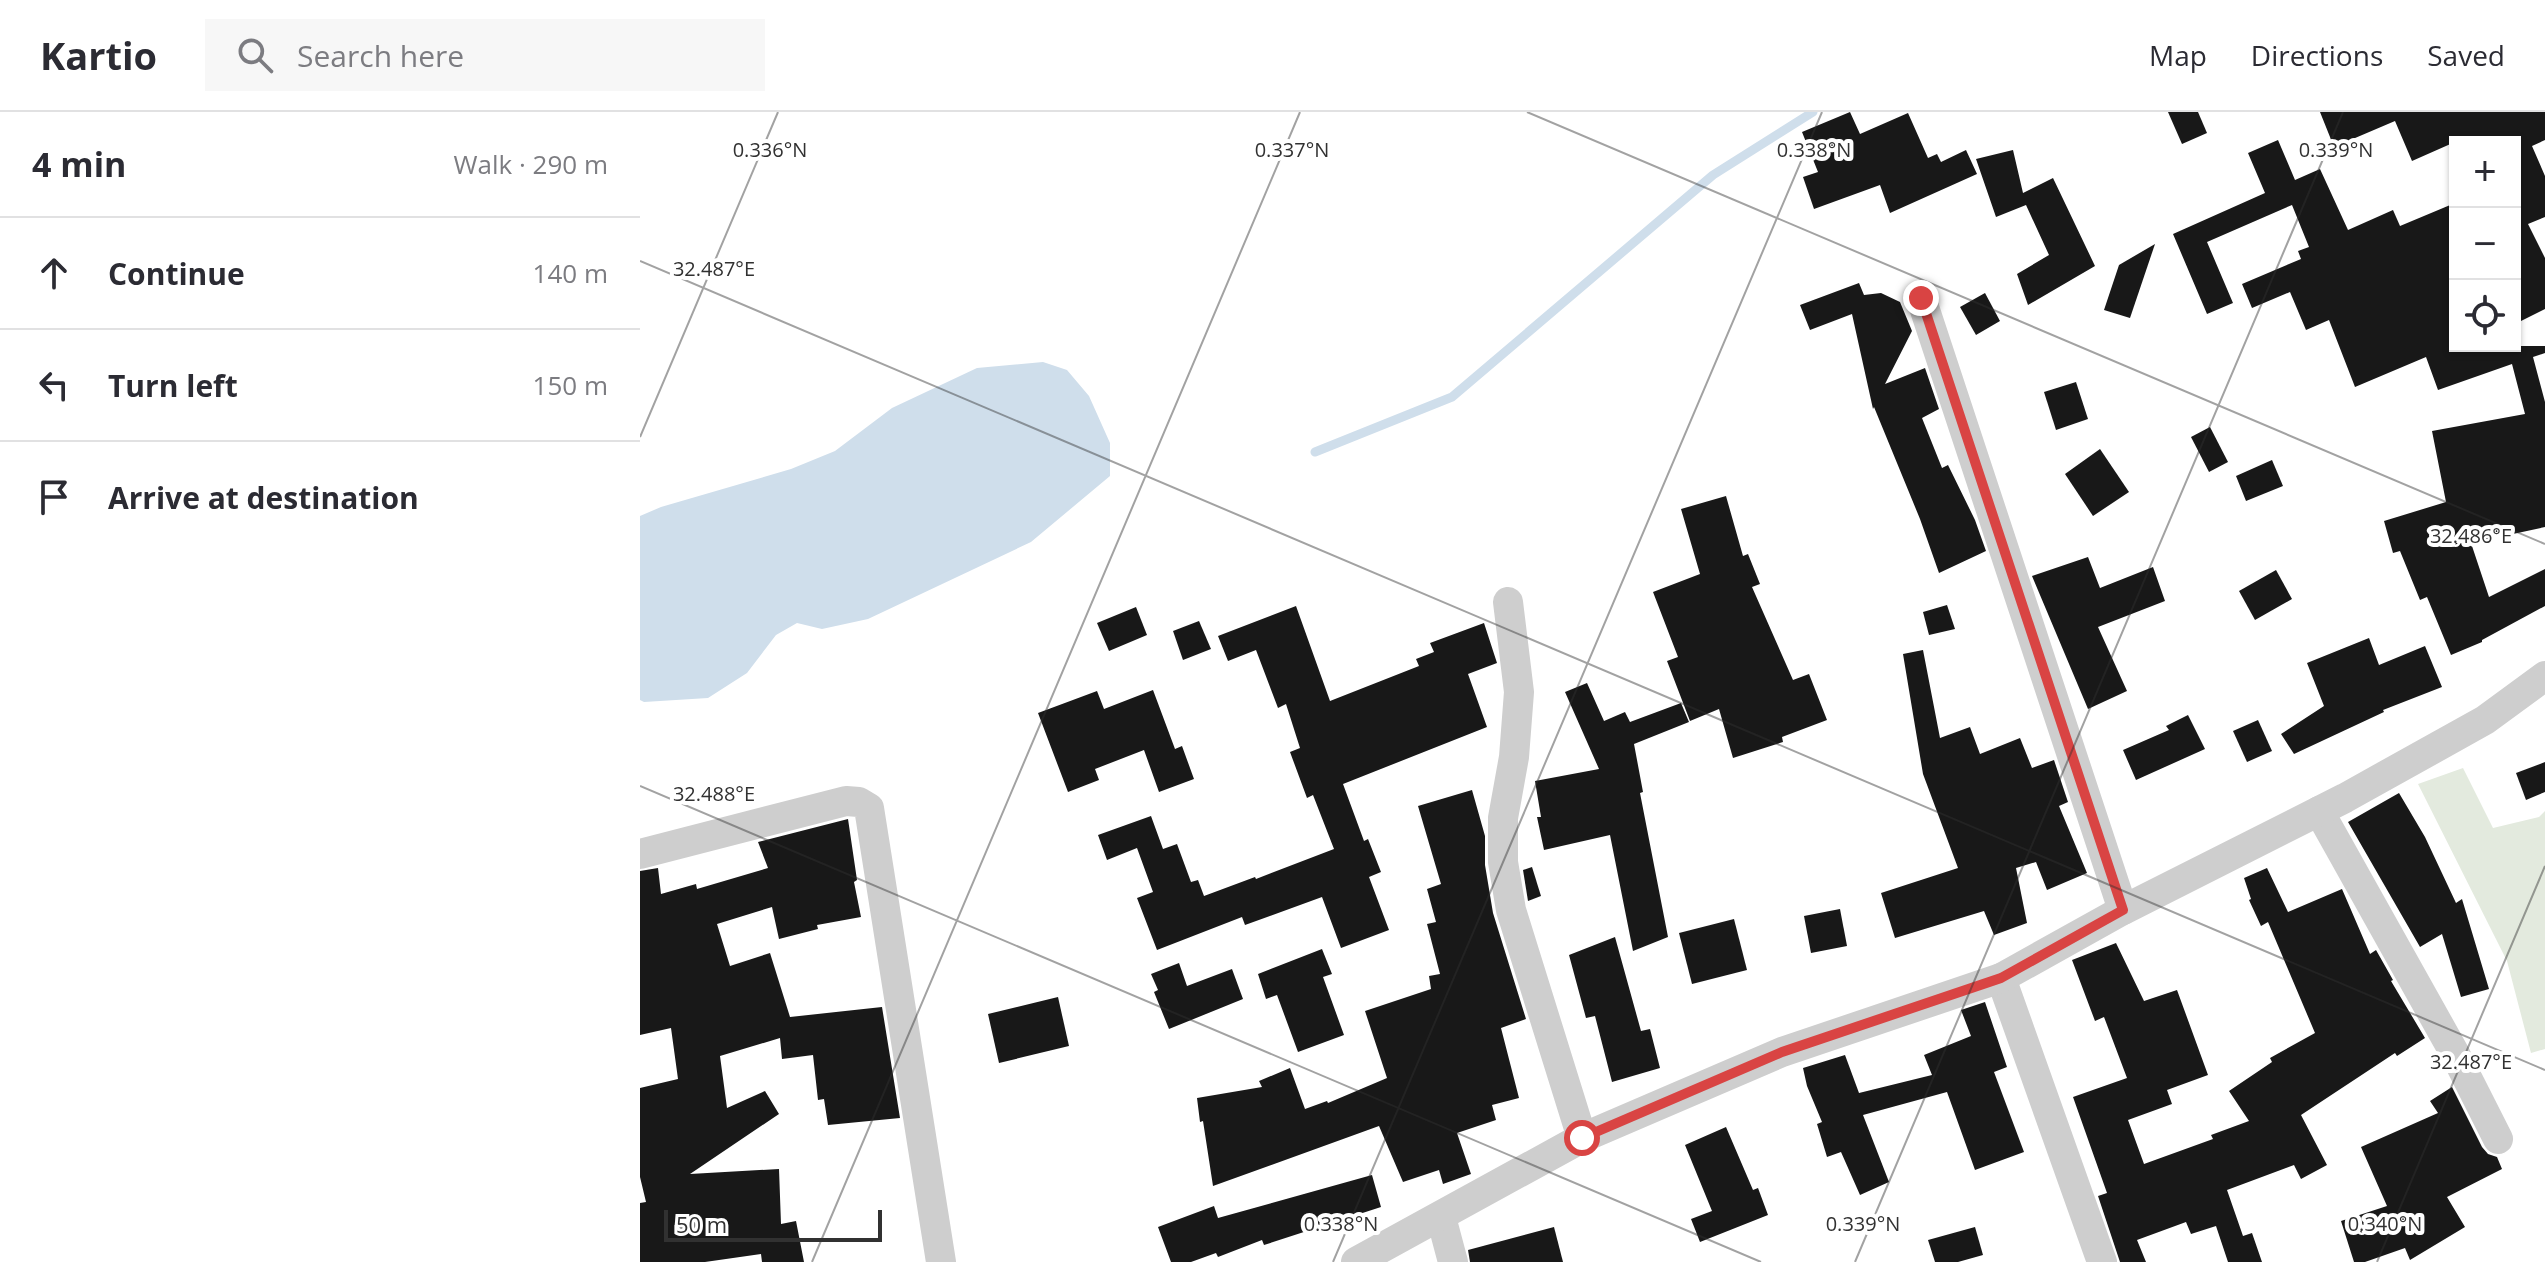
<!DOCTYPE html>
<meta charset="utf-8">
<style>
body{margin:0;font-family:"Open Sans",sans-serif;background:#f7f7f7;color:#2b2b33}
.controls{position:absolute;right:24px;top:24px;display:grid;overflow:hidden;border-radius:0px;box-shadow:0 2px 6px #0004}
.controls button{width:72px;height:72px;display:grid;place-items:center;padding:0;border:0;border-bottom:2px solid #e1e1e2;background:#fff;color:#2b2b33;font:40px sans-serif}
.scale{position:absolute;left:24px;bottom:20px;width:218px;box-sizing:border-box;padding-left:8px;border:4px solid #313131;border-top:0;font-size:22px;line-height:28px;white-space:nowrap;color:#313131;-webkit-text-stroke:6px #fff;paint-order:stroke}
.stop{position:absolute;width:24px;height:24px;margin:-18px;border:6px solid #d94443;border-radius:50%;background:#fff}
.stop.end{background:#d94443;border-color:#fff;box-shadow:0 2px 8px #0008}
.list{margin:0;padding:0;list-style:none}
h2{display:flex;justify-content:space-between;align-items:center;height:104px;margin:0;padding:0 32px;font-size:34px}
h2 small{font-size:26px;font-weight:400;color:#7c7c81}
.list li{display:grid;grid-template-columns:52px 1fr auto;gap:24px;align-items:center;box-sizing:border-box;height:112px;padding:0 32px;border-top:2px solid #e1e1e2}
.list b{display:block;font-size:30px;white-space:nowrap}
.list em{font-size:26px;font-style:normal;color:#7c7c81}
.icon{flex:none;width:44px;height:44px;fill:none;stroke:currentColor;stroke-width:2;stroke-linecap:round;stroke-linejoin:round}
.map{position:relative;flex:none;width:1905px;height:1150px;overflow:hidden}
header{display:flex;align-items:center;gap:48px;box-sizing:border-box;height:112px;padding:0 40px;background:#fff;border-bottom:2px solid #e1e1e2}
header strong{font-size:38px}
nav{display:flex;gap:44px;margin-inline-start:auto;font-size:28px}
.search{width:560px;height:72px;background:#f7f7f7;display:flex;align-items:center;gap:20px;box-sizing:border-box;padding:0 28px;border-radius:0px;color:#7c7c81;font-size:30px}
main{display:flex}
aside{flex:1;background:#fff}
.map>svg:first-child{display:block}
</style>
<header>
<strong>Kartio</strong>
<div class="search"><svg class="icon" aria-label="search" viewBox="0 0 24 24"><circle cx="10" cy="10" r="6"/><path d="M15 15l6 6"/></svg>Search here</div>
<nav><a>Map</a><a>Directions</a><a>Saved</a></nav>
</header>
<main>
<aside>
<h2>4 min<small>Walk · 290 m</small></h2>
<ul class="list">
<li><svg class="icon" aria-label="ahead" viewBox="0 0 24 24"><path d="M12 20V5M6 11l6-6 6 6"/></svg><div><b>Continue</b></div><em>140 m</em></li>
<li><svg class="icon" aria-label="left" viewBox="0 0 24 24"><path d="M17 20v-9H6M10 6l-5 5 5 5"/></svg><div><b>Turn left</b></div><em>150 m</em></li>
<li><svg class="icon" aria-label="arrive" viewBox="0 0 24 24"><path d="M6 21V4h12l-3 4 3 4H6"/></svg><div><b>Arrive at destination</b></div></li>
</ul>
</aside>
<div class="map">
<svg width="1905" height="1150" viewBox="0 0 1905 1150">
<rect width="100%" height="100%" fill="#fff"/>
<!-- green -->
<polygon fill="#e3eade" points="1823,656 1853,716 1899,705 1905,699 1905,937 1891,941 1867,849 1778,672"/>
<!-- water -->
<polygon fill="#cfdeeb" points="403,250 427,258 449,284 470,331 470,364 391,430 228,507 182,517 157,511 136,523 107,561 68,586 4,590 0,588 0,404 21,395 151,357 195,339 252,296 337,256"/>
<g fill="none" stroke-linecap="round" stroke-linejoin="round">
<!-- stream -->
<polyline stroke="#cfdeeb" stroke-width="9" points="675,340 812,285 1073,63 1173,0"/>
</g>
<!-- building -->
<g fill="#181818">
<polygon points="1210,0 1220,22 1268,1 1288,46 1297,42 1301,50 1326,38 1337,62 1250,101 1240,73 1174,97 1163,65 1178,60 1162,20"/>
<polygon points="1528,0 1558,0 1567,21 1542,32"/>
<polygon points="1680,0 1905,0 1905,28 1892,34 1905,64 1905,105 1888,112 1905,146 1905,197 1875,212 1875,30 1815,30 1772,49 1755,9 1694,35"/>
<polygon points="1638,28 1655,68 1680,57 1708,118 1753,98 1760,114 1815,91 1815,234 1905,234 1905,241 1893,245 1905,290 1905,415 1831,431 1849,485 1905,457 1905,494 1842,528 1842,530 1811,543 1787,485 1780,488 1760,439 1753,441 1744,409 1806,390 1792,319 1885,302 1872,252 1798,278 1786,245 1715,275 1689,208 1666,218 1650,180 1612,196 1602,172 1661,147 1658,139 1669,135 1652,93 1567,130 1593,191 1567,202 1533,122 1625,81 1608,41"/>
<polygon points="1373,38 1383,81 1413,66 1455,154 1388,193 1377,162 1409,143 1386,93 1356,105 1336,47"/>
<polygon points="1515,132 1490,206 1464,198 1479,153"/>
<polygon points="1219,171 1224,183 1241,181 1260,190 1272,219 1245,272 1285,256 1299,297 1282,306 1302,356 1308,353 1335,408 1346,439 1299,461 1280,407 1234,295 1233,297 1212,202 1170,218 1160,193"/>
<polygon points="1345,181 1360,209 1336,223 1320,195"/>
<polygon points="1436,270 1448,307 1416,318 1404,280"/>
<polygon points="1570,315 1588,350 1569,360 1551,325"/>
<polygon points="1460,337 1489,380 1453,404 1425,362"/>
<polygon points="1632,348 1643,374 1606,389 1596,364"/>
<polygon points="1086,384 1103,444 1108,442 1120,472 1112,475 1153,568 1169,562 1187,608 1142,625 1143,630 1093,646 1079,597 1050,609 1027,549 1038,545 1013,480 1060,462 1041,397"/>
<polygon points="1448,445 1460,476 1513,455 1525,489 1458,515 1487,579 1448,597 1392,464"/>
<polygon points="1636,458 1652,487 1615,508 1599,479"/>
<polygon points="1307,493 1315,517 1289,523 1283,500"/>
<polygon points="656,494 690,589 779,554 776,547 794,540 790,531 844,511 857,551 828,562 847,615 703,672 724,729 728,727 741,760 729,765 749,818 701,836 682,785 605,813 602,805 517,838 497,786 513,780 497,736 467,748 458,723 511,704 523,737 537,732 551,770 558,768 564,784 615,765 616,767 694,737 673,683 667,686 650,640 660,636 646,592 638,596 616,538 588,549 578,524"/>
<polygon points="496,495 507,523 469,539 457,511"/>
<polygon points="559,509 571,537 543,548 533,519"/>
<polygon points="1729,526 1739,553 1785,534 1802,575 1743,598 1744,600 1654,642 1641,622 1684,594 1667,551"/>
<polygon points="1283,538 1300,626 1330,615 1340,642 1380,626 1392,656 1414,648 1428,690 1419,694 1447,761 1407,778 1396,750 1376,756 1387,811 1354,823 1344,799 1255,826 1241,781 1318,756 1283,662 1263,542"/>
<polygon points="947,571 964,609 985,600 990,610 1041,591 1049,610 994,632 1003,680 1000,681 1028,825 993,839 970,723 904,738 897,705 901,705 895,669 959,657 925,580"/>
<polygon points="513,578 535,637 542,634 554,667 519,680 504,638 455,657 459,668 428,680 398,601 457,579 464,597"/>
<polygon points="1548,603 1565,637 1496,668 1483,638 1529,618 1526,614"/>
<polygon points="1618,608 1632,639 1607,650 1593,619"/>
<polygon points="1905,650 1905,680 1886,688 1876,661"/>
<polygon points="832,678 845,724 845,753 853,801 886,907 861,916 879,986 852,993 856,1008 817,1021 831,1062 803,1072 799,1058 763,1070 739,1014 573,1074 563,1009 560,1010 557,986 622,975 619,969 650,956 665,997 687,989 688,991 747,966 725,899 791,877 789,864 800,862 787,812 796,810 787,777 801,772 778,694"/>
<polygon points="1759,681 1785,725 1816,791 1822,787 1849,877 1821,885 1802,822 1780,835 1708,710"/>
<polygon points="208,707 217,768 214,770 221,805 177,813 178,817 139,827 132,795 77,812 90,854 130,841 150,905 242,895 260,1006 188,1013 184,987 178,988 173,943 142,947 140,926 80,944 87,996 125,979 139,1002 50,1062 139,1057 141,1112 156,1109 164,1150 122,1150 121,1142 65,1150 0,1150 0,1091 6,1090 0,1065 0,976 38,967 31,916 0,923 0,759 18,756 21,782 56,772 57,777 128,756 118,730"/>
<polygon points="892,755 901,784 888,789 883,758"/>
<polygon points="1627,756 1648,800 1702,777 1730,842 1736,838 1753,868 1751,869 1785,926 1757,944 1755,941 1661,1003 1687,1053 1661,1067 1654,1053 1587,1078 1603,1124 1612,1121 1622,1150 1588,1150 1576,1114 1551,1122 1546,1110 1497,1128 1506,1150 1480,1150 1458,1084 1467,1081 1433,985 1487,966 1464,905 1455,909 1432,848 1476,831 1504,889 1537,878 1568,963 1527,978 1532,992 1488,1008 1504,1052 1573,1027 1571,1023 1609,1009 1589,979 1632,950 1630,946 1675,921 1628,810 1621,814 1609,788 1611,787 1604,766"/>
<polygon points="1200,797 1207,834 1171,841 1164,804"/>
<polygon points="1094,807 1107,858 1052,872 1039,821"/>
<polygon points="975,825 1001,919 1010,917 1020,956 972,970 955,904 946,906 929,843"/>
<polygon points="682,837 692,862 683,865 704,923 658,940 637,883 626,887 618,862"/>
<polygon points="539,851 547,874 592,857 603,887 529,917 514,880 518,878 511,862"/>
<polygon points="418,885 429,934 359,951 348,902"/>
<polygon points="1345,890 1367,955 1354,960 1384,1040 1335,1058 1307,980 1223,1003 1249,1070 1220,1083 1201,1040 1187,1045 1177,1012 1182,1010 1167,974 1163,956 1205,943 1219,981 1292,963 1284,943 1331,924 1321,898"/>
<polygon points="1812,975 1842,1035 1848,1042 1857,1045 1862,1057 1807,1085 1825,1115 1770,1148 1765,1136 1725,1150 1714,1150 1701,1109 1747,1094 1721,1035 1798,1001 1790,989"/>
<polygon points="1086,1015 1113,1078 1118,1076 1128,1103 1060,1130 1051,1107 1072,1099 1045,1033"/>
<polygon points="732,1063 741,1095 624,1133 622,1128 578,1145 576,1141 551,1150 531,1150 518,1115 574,1094 578,1106"/>
<polygon points="914,1115 923,1150 830,1150 828,1138"/>
<polygon points="1335,1115 1343,1143 1318,1150 1295,1150 1288,1128"/>
</g>
<g fill="none" stroke-linecap="round" stroke-linejoin="round">
<!-- minor -->
<g stroke="#cecece" stroke-width="30">
<polyline points="1281,186 1483,798"/>
<polyline points="868,490 879,580 874,645 863,706 863,750 871,798 942,1026"/>
<polyline points="1679,699 1815,942 1858,1027"/>
<polyline points="0,742 206,689 219,690 229,696 301,1150"/>
<polyline points="1361,866 1462,1150"/>
<polyline points="801,1105 813,1150"/>
<polyline points="716,1150 942,1026 1142,940 1361,866 1483,798 1705,686 1845,608 1905,564"/>
</g>
</g>
<g fill="none" stroke-linecap="round" stroke-linejoin="round">
<!-- route -->
<polyline stroke="#d94443" stroke-width="10" points="942,1026 1142,940 1361,866 1483,798 1281,186"/>
</g>
<!-- ticks -->
<path fill="none" stroke="#313131" stroke-width="2" stroke-opacity="0.45" d="M887 0 1905 432M0 149 1905 958M0 325 138 0M0 674 1121 1150M172 1150 660 0M693 1150 1182 0M1215 1150 1703 0M1737 1150 1905 754"/>
<g font-size="20" text-anchor="middle" fill="#313131" stroke="#fff" stroke-width="8" stroke-linejoin="round" paint-order="stroke">
<text x="130" y="45">0.336°N</text>
<text x="652" y="45">0.337°N</text>
<text x="1174" y="45">0.338°N</text>
<text x="1696" y="45">0.339°N</text>
<text x="74" y="164">32.487°E</text>
<text x="1831" y="431">32.486°E</text>
<text x="74" y="689">32.488°E</text>
<text x="1831" y="957">32.487°E</text>
<text x="701" y="1119">0.338°N</text>
<text x="1223" y="1119">0.339°N</text>
<text x="1745" y="1119">0.340°N</text>
</g>
</svg>
<div class="controls">
<button>+</button>
<button>−</button>
<button><svg class="icon" aria-label="locate" viewBox="0 0 24 24"><circle cx="12" cy="12" r="6"/><path d="M12 2v4M12 18v4M2 12h4M18 12h4"/></svg></button>
</div>
<div class="scale">50 m</div>
<div class="stop" style="left:942px;top:1026px"></div>
<div class="stop end" style="left:1281px;top:186px"></div>
</div>
</main>
